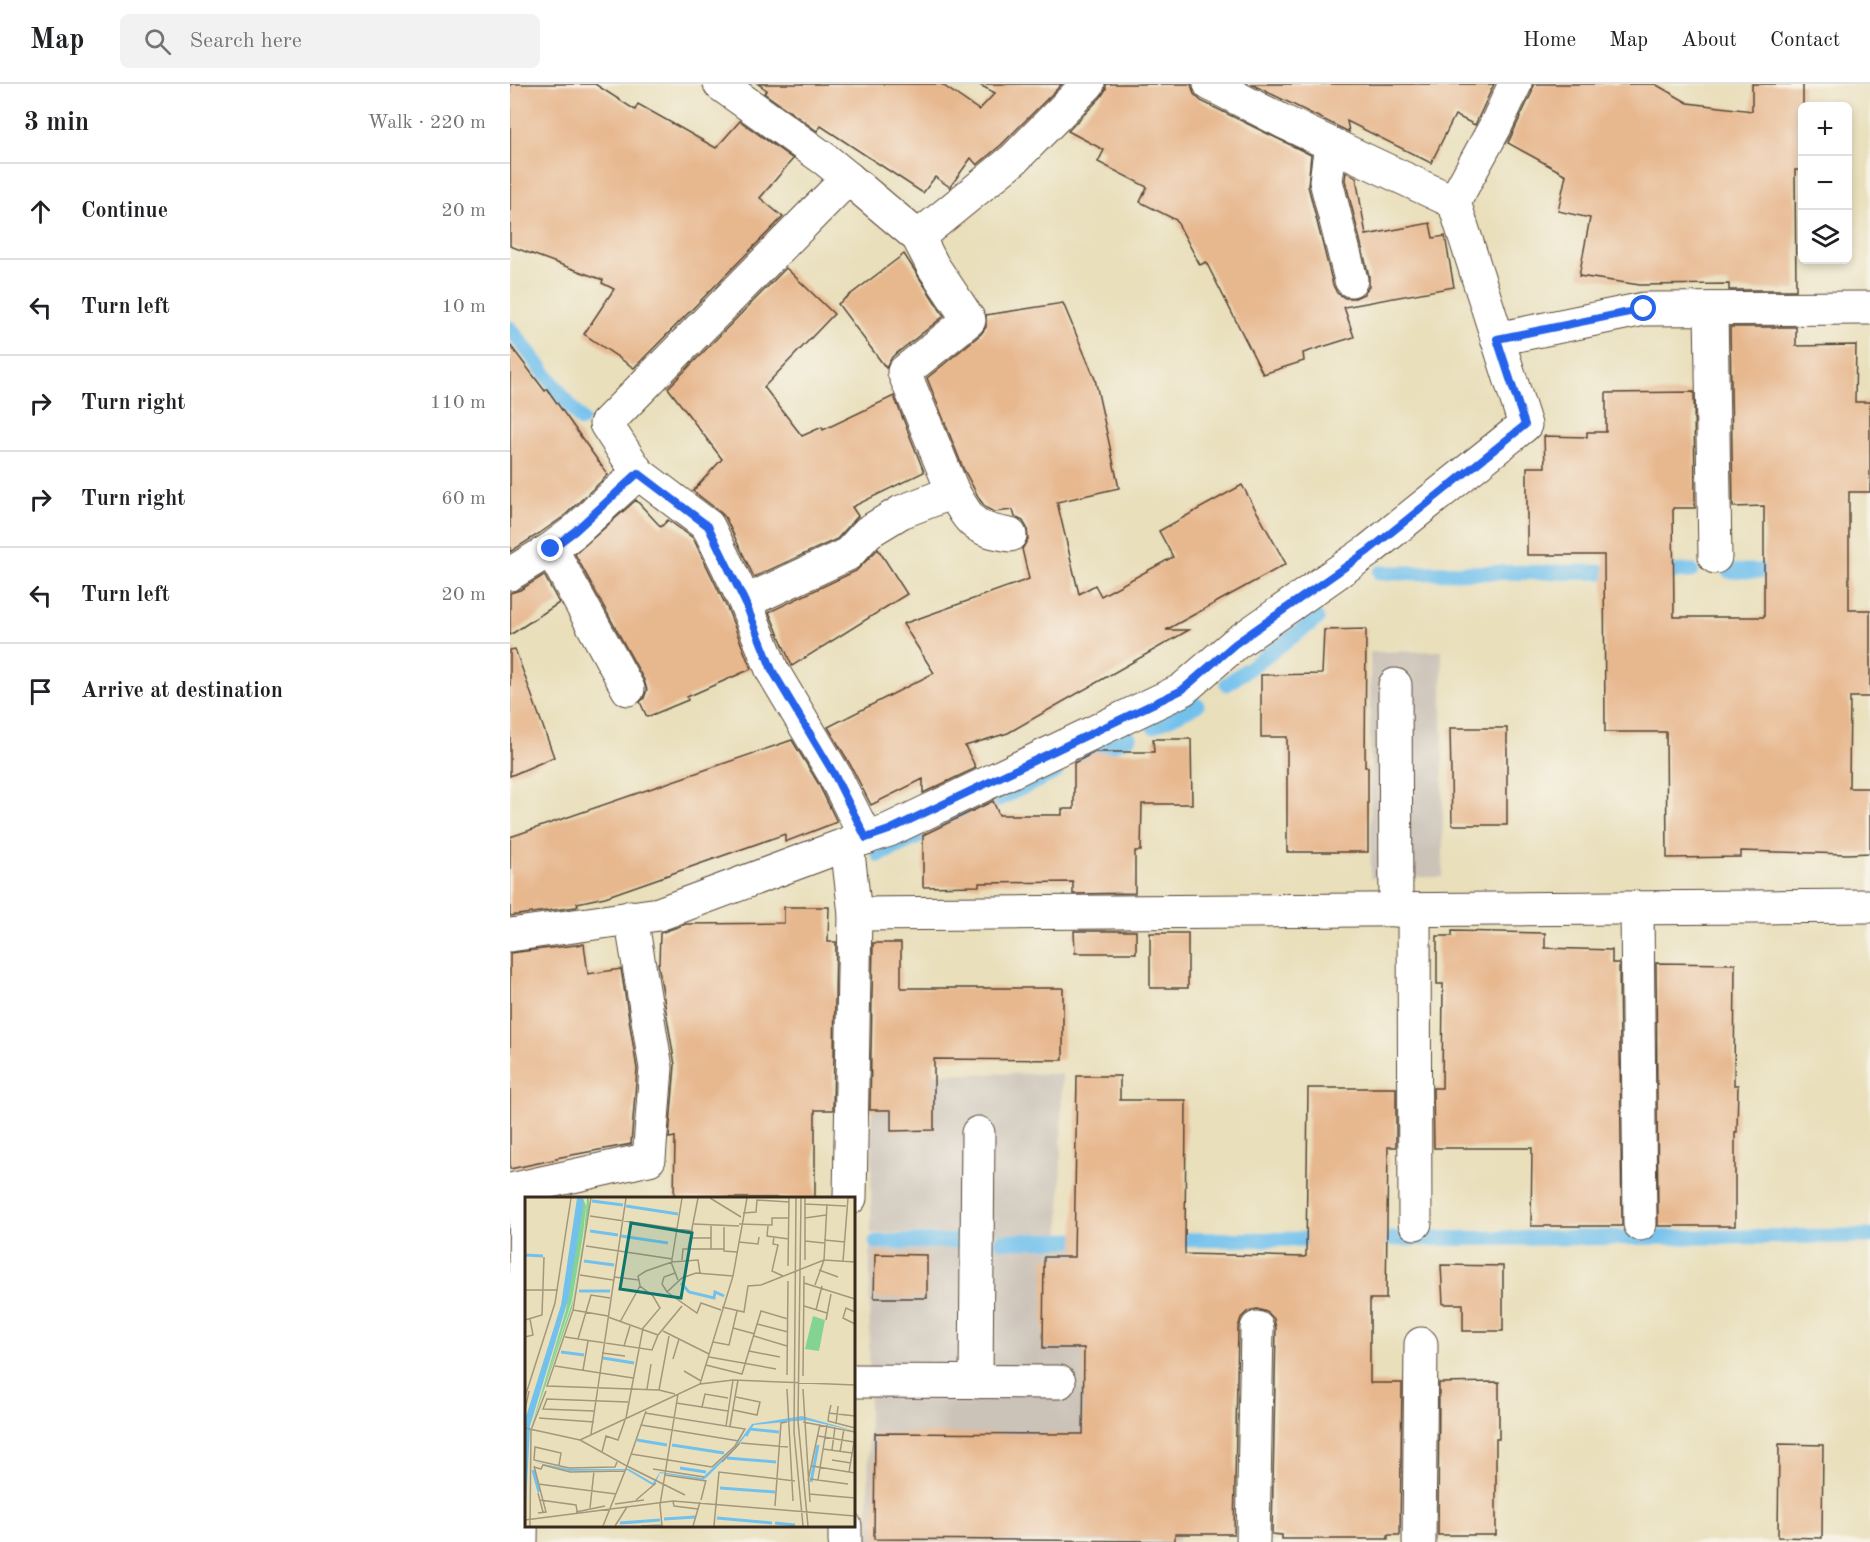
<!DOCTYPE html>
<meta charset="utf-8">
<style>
body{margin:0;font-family:"Old Standard TT",serif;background:#f2f2f2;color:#202124}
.controls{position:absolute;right:18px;top:18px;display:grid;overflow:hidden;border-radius:9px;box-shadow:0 3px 9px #0003}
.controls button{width:54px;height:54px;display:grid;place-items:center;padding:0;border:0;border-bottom:2px solid #e0e0e0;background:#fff;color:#202124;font:30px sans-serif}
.stop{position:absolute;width:18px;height:18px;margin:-14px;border:4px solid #2563eb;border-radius:50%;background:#fff}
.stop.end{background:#2563eb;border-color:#fff;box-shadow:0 2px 6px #0008}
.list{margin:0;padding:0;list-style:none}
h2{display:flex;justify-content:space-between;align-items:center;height:78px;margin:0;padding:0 24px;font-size:26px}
h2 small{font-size:20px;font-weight:400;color:#757577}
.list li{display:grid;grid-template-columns:39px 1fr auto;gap:18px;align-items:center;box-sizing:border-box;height:96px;padding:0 24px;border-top:2px solid #e0e0e0}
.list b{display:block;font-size:22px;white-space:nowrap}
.list em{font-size:20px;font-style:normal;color:#757577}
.icon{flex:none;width:33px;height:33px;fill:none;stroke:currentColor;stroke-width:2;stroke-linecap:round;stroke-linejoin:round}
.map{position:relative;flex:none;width:1360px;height:1458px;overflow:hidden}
header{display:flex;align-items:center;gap:36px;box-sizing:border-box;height:84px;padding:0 30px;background:#fff;border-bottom:2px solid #e0e0e0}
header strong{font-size:28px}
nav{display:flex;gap:33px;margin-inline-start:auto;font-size:21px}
.search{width:420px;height:54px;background:#f2f2f2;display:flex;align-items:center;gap:15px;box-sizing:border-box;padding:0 21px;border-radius:9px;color:#757577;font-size:22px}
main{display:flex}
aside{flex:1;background:#fff}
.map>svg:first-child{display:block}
</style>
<header>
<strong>Map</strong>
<div class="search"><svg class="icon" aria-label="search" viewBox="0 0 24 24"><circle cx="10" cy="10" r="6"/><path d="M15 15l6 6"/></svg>Search here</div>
<nav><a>Home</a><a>Map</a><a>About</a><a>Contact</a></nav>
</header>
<main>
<aside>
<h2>3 min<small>Walk · 220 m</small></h2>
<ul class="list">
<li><svg class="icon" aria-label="ahead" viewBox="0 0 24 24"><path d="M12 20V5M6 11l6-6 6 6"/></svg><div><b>Continue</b></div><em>20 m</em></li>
<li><svg class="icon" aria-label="left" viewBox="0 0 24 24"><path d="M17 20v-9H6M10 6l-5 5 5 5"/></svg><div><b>Turn left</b></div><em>10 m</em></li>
<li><svg class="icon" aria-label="right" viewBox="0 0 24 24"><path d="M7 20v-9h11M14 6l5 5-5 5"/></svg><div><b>Turn right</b></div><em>110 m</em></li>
<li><svg class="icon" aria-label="right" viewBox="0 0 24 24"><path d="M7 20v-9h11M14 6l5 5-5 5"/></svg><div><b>Turn right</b></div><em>60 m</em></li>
<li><svg class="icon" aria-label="left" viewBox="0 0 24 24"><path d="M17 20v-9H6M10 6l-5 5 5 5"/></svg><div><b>Turn left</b></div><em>20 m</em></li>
<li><svg class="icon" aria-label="arrive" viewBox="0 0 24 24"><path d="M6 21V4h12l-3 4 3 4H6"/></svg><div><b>Arrive at destination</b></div></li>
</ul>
</aside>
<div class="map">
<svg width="1360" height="1458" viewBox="0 0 1360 1458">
<rect width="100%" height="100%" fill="#f7f3e8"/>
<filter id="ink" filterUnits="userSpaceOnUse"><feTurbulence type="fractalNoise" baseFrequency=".0167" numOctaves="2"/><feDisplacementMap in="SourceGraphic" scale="12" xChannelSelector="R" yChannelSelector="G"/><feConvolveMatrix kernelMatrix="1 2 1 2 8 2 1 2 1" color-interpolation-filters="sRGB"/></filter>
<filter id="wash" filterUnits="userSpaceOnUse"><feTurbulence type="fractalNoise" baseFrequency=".008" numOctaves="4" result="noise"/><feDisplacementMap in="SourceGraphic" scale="24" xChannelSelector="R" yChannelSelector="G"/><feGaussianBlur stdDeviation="1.35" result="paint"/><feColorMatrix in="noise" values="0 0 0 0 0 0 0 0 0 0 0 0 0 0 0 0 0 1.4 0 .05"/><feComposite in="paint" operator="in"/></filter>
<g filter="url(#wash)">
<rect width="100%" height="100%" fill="#e9dfbb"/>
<!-- industrial -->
<g fill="#cbc2b8">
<polygon points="932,567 933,793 861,794 860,568"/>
<polygon points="362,989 552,990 550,1150 361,1149"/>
<polygon points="360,1162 671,1163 669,1458 358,1458"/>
</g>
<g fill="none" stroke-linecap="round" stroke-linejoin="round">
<!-- stream -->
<g stroke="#72c1ed" stroke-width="15">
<polyline points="0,244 71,336"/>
<polyline points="1219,487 1273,487"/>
<polyline points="1143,488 1181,487"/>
<polyline points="870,489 1113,488"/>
<polyline points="717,600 807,535"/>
<polyline points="643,642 687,621"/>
<polyline points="573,675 619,653"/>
<polyline points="369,771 546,688"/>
<polyline points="857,1155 1360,1152"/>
<polyline points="656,1156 815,1155"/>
<polyline points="491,1157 584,1156"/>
<polyline points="366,1158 455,1157"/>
</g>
</g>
<g id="blocks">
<!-- building -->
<g fill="#e7b78e">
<polygon points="0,0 85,0 125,26 128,20 206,64 230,37 283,75 250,114 273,133 124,284 74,250 104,205 92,199 93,196 0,162"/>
<polygon points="248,0 431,0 469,26 485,9 468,0 552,0 491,61 467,81 461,74 440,103 425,93 413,109 311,42 307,47 254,9 257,6"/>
<polygon points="596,0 681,0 684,10 691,17 801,71 798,102 823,201 827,209 835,214 845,214 854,210 859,202 859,192 835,96 836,88 846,93 856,151 920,139 923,154 935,152 944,203 834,223 844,253 793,269 794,277 753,290 696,178 690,181 666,136 630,118 637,103 588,78 594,66 558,47 591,13 596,5"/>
<polygon points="741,0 984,0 965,41 945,31 921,79 837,37 839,48"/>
<polygon points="1023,0 1145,0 1178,19 1242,27 1242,0 1293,0 1293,86 1285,86 1286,206 1219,206 1219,200 1130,201 1069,192 1080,134 1048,127 1056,91 998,59 1022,8"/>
<polygon points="394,170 434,232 382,273 376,284 328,220"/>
<polygon points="276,184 324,230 254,303 292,352 312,343 313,346 384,312 414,388 342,423 348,432 327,455 244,493 215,433 209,427 183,407 212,375 158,304"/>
<polygon points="553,219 585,295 609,404 547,418 569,510 585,501 591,512 663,473 649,447 732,401 776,480 656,546 679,546 498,649 455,662 466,684 413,709 413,695 361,721 340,680 318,643 424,589 393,540 519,495 512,465 518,455 517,444 513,437 505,433 503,426 484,428 476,424 470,416 453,384 417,294 471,250 476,243 476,231"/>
<polygon points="1220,243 1286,243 1286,262 1346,261 1345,318 1360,318 1360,408 1339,408 1339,526 1360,526 1360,613 1340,613 1339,704 1360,704 1360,769 1337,770 1231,767 1231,773 1157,774 1156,648 1095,648 1094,471 1017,471 1017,383 1035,383 1034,352 1077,353 1077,348 1096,348 1096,309 1184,308 1185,424 1163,424 1164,533 1254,533 1254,422 1223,423"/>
<polygon points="0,261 35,307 37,305 98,391 53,433 30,449 0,468"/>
<polygon points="126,416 151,443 158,436 183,454 218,526 241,585 177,613 178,616 137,633 130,618 134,614 137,606 134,596 65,470"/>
<polygon points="368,465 397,510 282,582 259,528 346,487"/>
<polygon points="34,491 49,519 0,551 0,509 10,506"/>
<polygon points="856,545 855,683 858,683 858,768 777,768 777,653 751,653 751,591 812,590 814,546"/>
<polygon points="5,565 44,673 0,692 0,566"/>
<polygon points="940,644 997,644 997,741 942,741"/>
<polygon points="643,655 681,655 682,720 632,720 631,767 625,767 625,809 563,810 563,798 469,799 469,802 413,803 413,751 483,717 489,731 552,731 552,725 564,725 564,679 585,668 644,668"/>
<polygon points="282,656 308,699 327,738 275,758 275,750 95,813 67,819 68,822 66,823 0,832 0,753"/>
<polygon points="274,823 319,823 318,858 326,858 323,1026 305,1026 305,1114 164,1114 165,1053 159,1054 165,981 148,879 149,879 150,849 176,840 274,839"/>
<polygon points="564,847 626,847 626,869 565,869"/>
<polygon points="942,847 1035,849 1035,864 1102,866 1102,879 1109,879 1112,1142 1021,1142 1022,1064 924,1064 923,1004 932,1004 933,900 927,900 927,852 942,852"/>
<rect x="640" y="849" width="38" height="55"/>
<polygon points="363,859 391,859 391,904 553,904 553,976 424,975 424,1046 381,1047 381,1026 360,1026"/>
<polygon points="74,860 78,890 111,885 127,985 121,1060 46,1074 47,1075 0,1085 0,869"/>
<polygon points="1146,879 1225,880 1224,1001 1228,1001 1227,1048 1225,1048 1225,1142 1148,1142"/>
<polygon points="567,992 610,992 610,1016 676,1016 675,1170 794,1173 796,1172 798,1004 886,1004 886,1063 878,1063 876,1215 860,1215 860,1299 892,1299 890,1451 878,1451 878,1455 772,1455 772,1451 762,1450 766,1244 764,1235 757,1228 747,1225 738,1227 731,1234 728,1244 724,1450 665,1450 665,1457 364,1455 365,1349 573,1350 574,1264 533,1264 534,1173 564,1173"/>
<polygon points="365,1170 417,1171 417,1214 364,1214"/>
<polygon points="931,1181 993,1182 993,1247 953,1247 953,1220 933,1220"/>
<polygon points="989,1298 989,1355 986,1355 986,1451 928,1451 929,1299"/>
<polygon points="1269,1360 1313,1361 1312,1454 1268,1453"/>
</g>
</g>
</g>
<g filter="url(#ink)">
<use href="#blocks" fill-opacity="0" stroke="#554536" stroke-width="1.5"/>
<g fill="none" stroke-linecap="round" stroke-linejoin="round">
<defs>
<g id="minor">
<polyline points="821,60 816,97 841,196"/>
<polyline points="944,118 985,43 1005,0"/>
<polyline points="408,153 504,75 578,0"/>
<polyline points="1201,225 1205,473"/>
<polyline points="987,255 1134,225 1360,224"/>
<polyline points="128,389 198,442 235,518 262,586 324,690 356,754"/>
<path d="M443 408C461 439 463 445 500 451"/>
<polyline points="41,465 118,605"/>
<polyline points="0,490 41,465 65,447 128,389 96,340 338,94 316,76 210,0"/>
<polyline points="235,518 338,470 358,448 391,428 443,408 394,288 459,236 423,182 408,153 338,94"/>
<polyline points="885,601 886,826"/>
<polyline points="337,760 379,746 672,606 725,560 858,467 1015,341 944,118 774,38 700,0"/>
<polyline points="1127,824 1130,1140"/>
<polyline points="904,826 905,1139"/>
<polyline points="345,830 1360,822"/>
<polyline points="0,851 149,830 337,760 345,830 340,1114"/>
<polyline points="0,1106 139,1075 146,984 121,833"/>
<polyline points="344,1297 549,1298"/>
<polyline points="466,1298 468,1049"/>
<polyline points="11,1458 16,1120"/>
<polyline points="335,1458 335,1442"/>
<polyline points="743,1458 747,1244"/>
<polyline points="909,1458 911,1260"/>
</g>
</defs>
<!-- minor casing -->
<use href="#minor" stroke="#554536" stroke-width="35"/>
<!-- minor -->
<use href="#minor" stroke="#fff" stroke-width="33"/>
</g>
</g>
<g fill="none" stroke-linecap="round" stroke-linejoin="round" filter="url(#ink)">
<!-- route -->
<polyline stroke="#2563eb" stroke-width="8" points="41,465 65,447 128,389 198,442 235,518 262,586 324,690 356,754 379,746 672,606 725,560 858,467 1015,341 987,255 1134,225"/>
</g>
<!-- overview -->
<g transform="translate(15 1113)">
<rect width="330" height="330" fill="#e9dfbb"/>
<path d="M58 1 61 9 58 38 47 103 18 193 48 103 59 38 62 1H64V11L47 111 6 231 41 113ZM288 119 300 123 294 154 280 152Z" fill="#83d393"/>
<path d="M52 1H58V9L43 103 5 229 0 329V223L36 108ZM277 219 330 234 281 223 229 228 211 251 181 281 178 283 135 276 129 289 102 273 44 274 9 265 44 272H104L128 286 135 275 177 281 210 250 227 227Z" fill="#72c1ed"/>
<path fill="none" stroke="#72c1ed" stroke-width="3" d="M67 4 98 8M101 9 153 17M65 34 93 38M96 39 143 46M0 58 18 59M59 64 89 68M156 86 164 95 189 101 190 95 199 99M54 94H85M36 155 59 158M78 161 109 166M221 239 225 232 254 235M112 243 142 248M147 248 199 256M202 261 251 265M155 271 181 275M8 273 14 295M286 285 293 248M195 291 250 295M192 321 247 326M139 322 170 320M95 326 135 323M250 326 270 328"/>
<path fill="none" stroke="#a3977c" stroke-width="1.5" d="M66 1 48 113 22 189 134 193 150 197M185 1 216 20M271 1 269 235 278 329M276 1 273 224 283 329M280 7 321 9M218 16 231 15 232 3 264 5M65 19 168 34M280 21 301 18M169 27 214 29M214 27 247 28V21H264M243 29 242 39 264 42M199 30V54L212 55M249 40 248 47 253 48 247 74 258 79M167 41H186M299 43 320 45M280 44 299 46M214 45 233 47 234 40M61 49 147 62V65L173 63 175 76M163 52 173 1M186 52V29M147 62 157 1M157 63 158 52H199M280 63V1M318 64 323 1M146 65 153 83M263 69 264 1M294 73 313 80M55 78 88 83M89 80 114 83M114 83 113 79 121 74 147 65M279 86 330 102M290 88 299 63 302 7M0 93H33M142 95 137 87 139 80 150 76M279 109 302 116M197 110 219 115 223 89 236 88 299 63 330 65M48 113 83 119M196 113 176 106 172 116 142 95 157 81 171 76 208 79M291 113 297 89M330 115 321 111 318 121 330 127M83 120 133 138M0 123 17 118 19 60M301 123 306 97M95 125 115 89M232 127 263 135M208 131 230 137M138 134 184 157M229 139 262 149M0 140 8 138 5 122M40 140 127 153 133 138 157 109M53 142 66 98 85 101M188 145 204 148 212 114M99 149 105 129M224 154 255 160M77 156 100 159M184 160 251 172M148 162 154 142M181 168 217 177 236 114 263 122M30 169 108 181M58 173 63 144M159 174 176 184M262 178 263 84M278 179 279 79M175 187 208 183 330 188M122 192 126 167M262 192 268 304M278 192 285 305M134 193 144 139M0 200 30 106 46 1M21 202 103 205M22 202 18 212 69 214M151 206 203 214M306 208 304 216 330 219M177 210 180 197 203 201M0 213 4 194M208 213 232 218 235 205 211 200M121 214 102 269 160 298M304 216 303 224 330 231M14 221 69 225M101 221 118 131 135 111 128 99 115 89 114 83M278 225 330 235M311 227 313 209M116 228 214 244M201 229 208 183M205 229 213 183M0 231 55 243M66 237 101 1M293 239 329 245M55 243 175 187 208 79 222 1M55 243 102 269 78 329M216 246 263 250M298 252 327 256M307 253 310 230M77 255 81 239 93 243 100 223M315 255 319 232M106 257 187 270 210 249 220 232 120 216M307 263 326 266M197 265 215 246M34 268 36 256 10 250 9 263 44 271 90 270 92 265M9 269 21 315 13 316M287 269 330 276M9 270 16 272 18 268 45 275 100 274M128 272 179 280M324 275 330 239M140 278 181 284M285 282 323 287M293 283 302 228M283 284 295 227M13 287 91 297M13 296 18 315M284 297 330 301M15 303 51 308 52 314M111 303 131 286M176 303 181 283M148 304 149 309 173 312M90 307 119 303M250 309 256 226 262 225M65 311 69 274M51 315 80 309M0 323 148 304 330 319M5 329 6 233 21 194M90 329 102 310M116 329 137 328M137 329 135 308 153 197M168 329 175 305M189 329 194 275 270 284"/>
<path fill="#0f766e" fill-opacity="0.15" stroke="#0f766e" stroke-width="3" d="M106 26 167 36 156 101 95 92Z"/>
<rect width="330" height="330" fill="none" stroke="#3b2a1e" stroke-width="3"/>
</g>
</svg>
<div class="controls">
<button>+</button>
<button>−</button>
<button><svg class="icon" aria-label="layers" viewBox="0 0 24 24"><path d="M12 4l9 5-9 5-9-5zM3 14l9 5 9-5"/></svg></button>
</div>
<div class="stop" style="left:1134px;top:225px"></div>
<div class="stop end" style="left:41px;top:465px"></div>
</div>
</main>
